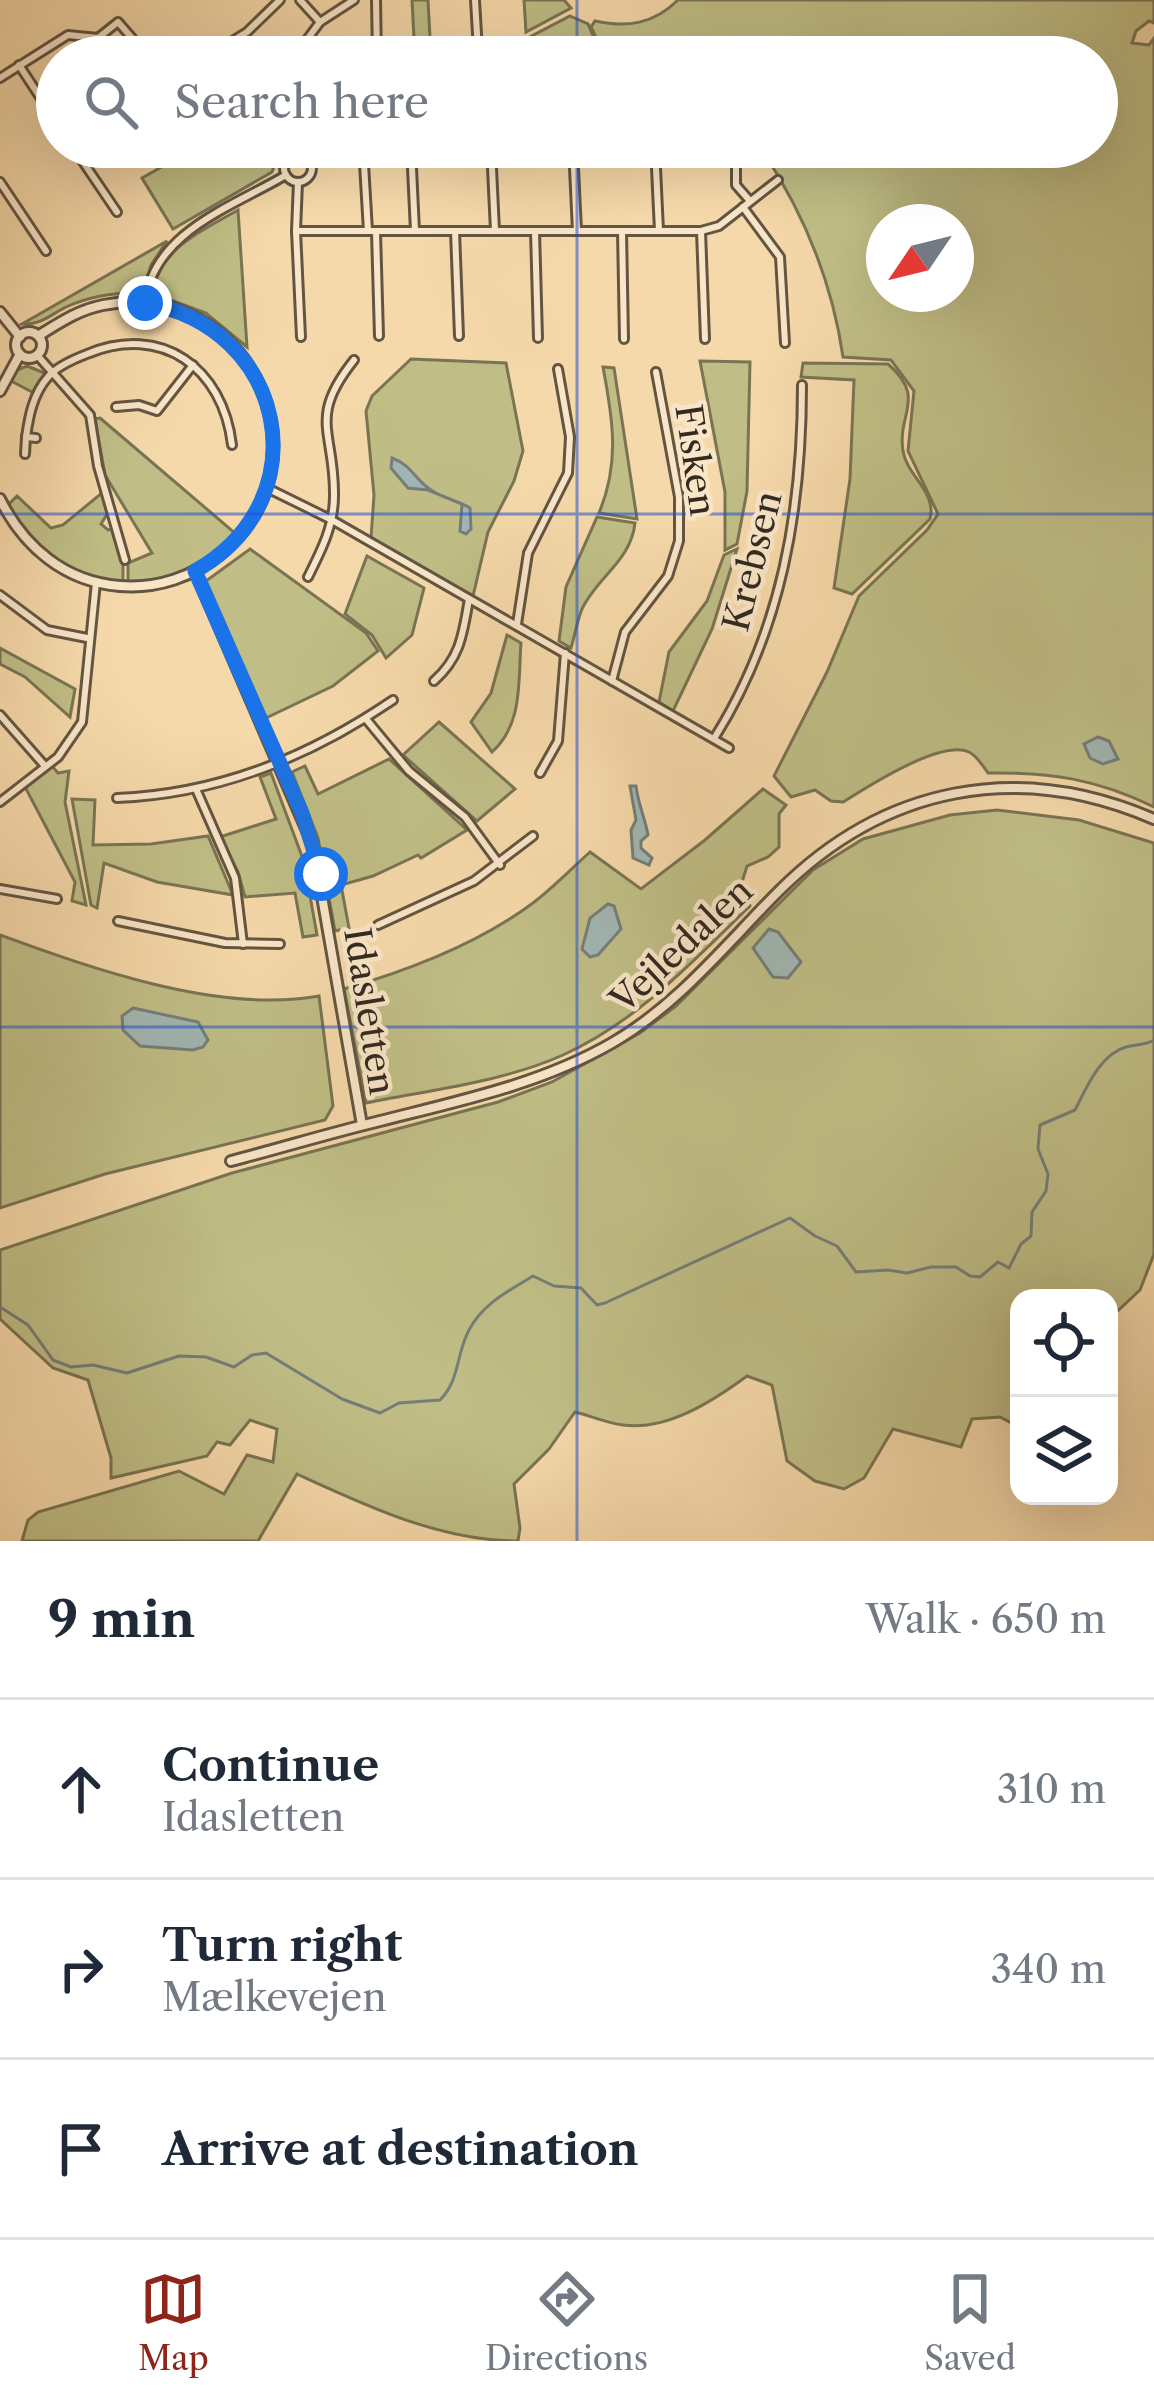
<!DOCTYPE html>
<meta charset="utf-8">
<style>
body{margin:0;font-family:"Libre Caslon Text",serif;background:#f6f6f7;color:#1f2937}
.controls{position:absolute;right:36px;bottom:36px;display:grid;overflow:hidden;border-radius:24px;box-shadow:0 12px 48px #0002}
.controls button{width:108px;height:108px;display:grid;place-items:center;padding:0;border:0;border-bottom:3px solid #e0e1e3;background:#fff;color:#1f2937;font:60px sans-serif}
.compass{position:absolute;left:866px;top:204px;width:108px;height:108px;border-radius:50%;background:#fff;box-shadow:0 12px 48px #0002;rotate:235deg}
.stop{position:absolute;width:36px;height:36px;margin:-27px;border:9px solid #1a73e8;border-radius:50%;background:#fff}
.stop.end{background:#1a73e8;border-color:#fff;box-shadow:0 3px 12px #0008}
.list{margin:0;padding:0;list-style:none}
h2{display:flex;justify-content:space-between;align-items:center;height:156px;margin:0;padding:0 48px;font-size:51px}
h2 small{font-size:39px;font-weight:400;color:#747a83}
.list li{display:grid;grid-template-columns:78px 1fr auto;gap:36px;align-items:center;box-sizing:border-box;height:180px;padding:0 48px;border-top:3px solid #e0e1e3}
.list b{display:block;font-size:45px;white-space:nowrap}
.list p{margin:0;font-size:39px;white-space:nowrap;color:#747a83}
.list em{font-size:39px;font-style:normal;color:#747a83}
.icon{flex:none;width:66px;height:66px;fill:none;stroke:currentColor;stroke-width:2;stroke-linecap:round;stroke-linejoin:round}
.map{position:relative;flex:none;width:1154px;height:1541px;overflow:hidden}
.search{position:absolute;background:#fff;box-shadow:0 12px 48px #0002;left:36px;right:36px;top:36px;height:132px;display:flex;align-items:center;gap:30px;box-sizing:border-box;padding:0 42px;border-radius:66px;color:#747a83;font-size:45px}
.sheet{height:696px;background:#fff}
nav{display:flex;justify-content:space-around;align-items:center;box-sizing:border-box;height:168px;border-top:3px solid #e0e1e3;background:#fff;font-size:33px;color:#747a83}
nav a{display:grid;justify-items:center;gap:6px}
nav .on{color:#8f2418}
.map>svg:first-child{display:block}
</style>
<div class="map">
<svg width="1154" height="1541" viewBox="0 0 1154 1541">
<rect width="100%" height="100%" fill="#f6d9aa"/>
<filter id="stains"><feTurbulence type="fractalNoise" baseFrequency=".00167" numOctaves="4"/><feColorMatrix values="0 0 0 0 .2 0 0 0 0 .09 0 0 0 0 .02 0 0 0 .5 -.17"/></filter>
<radialGradient id="worn" r=".72"><stop offset=".6" stop-color="#630" stop-opacity="0"/><stop offset="1" stop-color="#630" stop-opacity=".3"/></radialGradient>
<!-- green -->
<g fill="#c0be86" stroke="#797453" stroke-width="3" fill-rule="evenodd">
<polygon points="412,0 428,0 431,57 415,57"/>
<polygon points="524,0 564,0 571,8 526,32"/>
<path d="M678 0H1154V23L1149 21 1136 31 1132 43 1149 45 1154 38V807C1097 779 1050 772 988 773 983 766 977 756 969 752 941 739 867 787 843 802L831 801 815 790 791 797 774 776 827 672 859 596 927 530 938 514 908 451 914 391 891 360 843 357C832 280 803 211 760 147H1097V57H684L677 49 669 57H622L609 46 604 50 613 57H605L591 27 595 21C627 28 654 24 678 0ZM884 222H956V294H884Z"/>
<polygon points="570,16 588,24 602,57 527,57 526,39"/>
<polygon points="197,147 280,150 272,172 173,229 142,178"/>
<path d="M238 210 247 347 206 313 152 293C161 247 200 232 238 210Z"/>
<path d="M167 241 151 265 143 293C116 292 91 296 66 307 50 315 41 325 22 324Z"/>
<polygon points="411,359 506,363 523,451 514,481 488,532 473,596 371,538 374,495 366,411 372,396"/>
<polygon points="700,361 750,362 747,491 737,544 725,550 725,492"/>
<path d="M803 363 888 364C927 398 897 413 903 451 907 476 937 492 930 519L852 594 834 588 850 479 854 380 801 377Z"/>
<polygon points="27,366 47,374 34,393 11,381 17,370"/>
<path d="M603 367 614 368 637 519 599 513C620 463 613 420 603 367Z"/>
<path d="M100 418 236 534C206 563 171 584 128 582V563L152 553 105 475 95 419Z"/>
<path d="M103 492 109 511 101 524 108 530 114 529 123 561V582C70 578 35 549 7 506L17 496 51 528 63 525Z"/>
<path d="M597 517 635 523C631 561 597 577 582 609 577 621 575 635 571 648L559 641 566 587Z"/>
<polygon points="250,549 366,633 378,651 333,686 266,718 206,581"/>
<polygon points="737,549 712,629 673,711 659,702 669,652 707,601 724,555"/>
<polygon points="367,556 424,588 412,635 386,658 372,635 345,614"/>
<path d="M507 635 521 643C518 683 523 724 492 752L471 722 491 693Z"/>
<polygon points="0,648 75,689 70,717 25,677 0,664"/>
<polygon points="439,722 515,789 477,821 403,755"/>
<polygon points="389,759 467,830 421,858 418,855 373,876 341,885 349,928 335,931 318,838 292,772 305,766 318,794"/>
<polygon points="52,766 58,773 69,771 65,802 86,905 72,901 75,882 25,787"/>
<polygon points="271,773 304,862 317,935 303,937 295,893 245,897 238,872 220,837 276,819 260,777"/>
<path d="M763 789 786 805 779 814V847L768 857 747 866 742 882 750 906C692 962 638 1021 563 1055 503 1082 430 1090 366 1103L344 989C410 970 478 944 533 903 553 888 571 869 590 852L641 889 705 840Z"/>
<polygon points="72,799 95,800 93,845 151,844 208,836 233,895 157,882 104,863 97,908 91,905"/>
<path d="M997 810 1079 820 1154 843V1254L1140 1290 1109 1319V1298H1019V1427L1000 1417 972 1419 961 1447 893 1429 864 1478 844 1489 815 1481 787 1461 772 1385 747 1376C713 1401 667 1431 623 1425 607 1423 591 1416 575 1412L549 1449 514 1484 520 1528 518 1541C440 1541 367 1506 297 1474L258 1541H22L28 1520 38 1512 179 1471 224 1494 247 1455 273 1462 277 1429 250 1420 230 1445 217 1442 207 1456 111 1478V1458L88 1380 53 1368 0 1319V1250L232 1173 498 1102 552 1082 640 1033 676 1006 813 870 863 839 950 815Z"/>
<path d="M0 935C93 969 220 1014 319 996L333 1106 325 1120 105 1174 0 1208Z"/>
</g>
<!-- water -->
<g fill="#a1b7b4" stroke="#757e79" stroke-width="3">
<path d="M392 458C412 465 415 480 431 490 442 498 459 501 470 508L471 529 466 534 460 531 462 504 428 490 408 488 391 468Z"/>
<polygon points="1098,737 1109,741 1118,759 1103,764 1090,758 1084,744"/>
<path d="M630 786H636C638 804 646 821 648 835L641 841V848L652 858 649 865 633 858 631 830 636 820Z"/>
<polygon points="608,904 614,906 621,929 598,955 590,957 582,949 590,918"/>
<polygon points="769,929 778,932 801,962 788,978 773,977 753,948"/>
<polygon points="133,1008 198,1022 208,1040 203,1047 193,1050 140,1046 123,1030 122,1016"/>
</g>
<g fill="none" stroke-linecap="round" stroke-linejoin="round">
<!-- stream -->
<path stroke="#757e79" stroke-width="3" d="M0 1307 28 1325 53 1360 71 1367 93 1365 127 1373 179 1356 206 1357 234 1367 252 1355 266 1353 342 1399 380 1413 399 1403 440 1400C460 1380 456 1354 469 1330 483 1303 509 1291 533 1276L554 1286 581 1288 597 1305 605 1303 790 1218 815 1236 837 1246 856 1272 888 1270 907 1273 931 1267H956L970 1276 980 1277 998 1262 1009 1268 1021 1244 1031 1236 1032 1212 1046 1191 1048 1174 1038 1149 1040 1125 1075 1110C1086 1089 1100 1054 1126 1047 1136 1044 1143 1046 1154 1040"/>
<defs>
<g id="minor">
<polyline points="300,0 320,22"/>
<polyline points="376,0 377,57"/>
<polyline points="475,0 478,51"/>
<polyline points="98,38 109,53 104,57"/>
<polyline points="213,53 247,32 280,0"/>
<polyline points="294,57 320,22 354,0"/>
<polyline points="19,65 57,123"/>
<polyline points="0,78 68,35 98,38 118,22 132,38"/>
<polyline points="73,147 117,212"/>
<polyline points="363,147 368,231"/>
<polyline points="411,147 415,231"/>
<polyline points="491,147 495,231"/>
<polyline points="573,147 577,231"/>
<polyline points="655,147 659,231"/>
<polyline points="736,147 736,185 750,201"/>
<circle cx="298" cy="168" r="14"/>
<polyline points="0,182 46,251"/>
<polyline points="298,182 296,231 301,337"/>
<polyline points="743,207 780,257 785,343"/>
<polyline points="296,231 701,231 719,226 778,180"/>
<polyline points="455,231 459,336"/>
<polyline points="535,231 538,338"/>
<polyline points="622,231 624,339"/>
<polyline points="701,231 705,339"/>
<polyline points="376,232 379,336"/>
<path d="M145 303C153 232 232 207 286 175"/>
<polyline points="37,355 90,415 98,466 125,560"/>
<polyline points="116,407 139,405 157,411 193,365"/>
<path d="M36 438 26 437C29 416 33 394 48 377 57 366 74 359 87 354 162 323 223 368 232 445"/>
<polyline points="25,454 26,437"/>
<polyline points="267,488 332,520 729,748"/>
<path d="M308 577C321 551 334 526 334 496 335 431 307 419 354 360"/>
<polyline points="0,595 47,630 87,638"/>
<polyline points="517,624 528,553 568,473 570,437 558,369"/>
<path d="M434 681C461 657 463 633 469 599"/>
<polyline points="612,681 625,632 668,576 679,541 679,497 656,372"/>
<polyline points="0,715 45,766"/>
<polyline points="366,719 409,771 465,817 500,865"/>
<path d="M715 737C782 630 802 509 802 385"/>
<polyline points="540,773 558,741 565,653"/>
<polyline points="196,789 235,878 243,944"/>
<path d="M117 798C219 794 309 757 393 700"/>
<polyline points="0,802 58,757 82,722 96,582"/>
<polyline points="0,889 57,899"/>
<polyline points="118,921 225,943 280,944"/>
<polyline points="378,925 474,881 533,836"/>
</g>
<g id="tertiary">
<polyline points="0,312 20,337"/>
<circle cx="29" cy="345" r="13"/>
<polyline points="0,391 20,354"/>
<path d="M0 499C24 547 65 582 120 586 157 589 193 577 222 553 334 459 247 277 103 305 78 310 59 323 38 336"/>
<polyline points="195,571 313,845 362,1125"/>
<path d="M231 1161C281 1148 330 1133 380 1121 459 1101 541 1084 612 1043 678 1005 726 944 779 891 884 786 1018 760 1154 819"/>
</g>
</defs>
<!-- minor casing -->
<use href="#minor" stroke="#635542" stroke-width="12"/>
<!-- tertiary casing -->
<use href="#tertiary" stroke="#635542" stroke-width="14"/>
<!-- minor -->
<use href="#minor" stroke="#f9e6c8" stroke-width="6"/>
<!-- tertiary -->
<use href="#tertiary" stroke="#f9e6c8" stroke-width="8"/>
</g>
<g fill="none" stroke-linecap="round" stroke-linejoin="round">
<!-- route -->
<path stroke="#1a73e8" stroke-width="15" d="M145 303C286 327 322 499 195 571L302 813 321 874"/>
</g>
<!-- grid -->
<path fill="none" stroke="#1d4ed8" stroke-width="3" stroke-opacity="0.55" d="M577 0V57M577 147V1541M0 514H1154M0 1027H1154"/>
<g text-anchor="middle" dominant-baseline="central" stroke-width="9" stroke-linejoin="round" paint-order="stroke">
<!-- street labels -->
<g font-size="36" fill="#322920" stroke="#f9e6c8">
<text transform="translate(696 460) rotate(82)">Fisken</text>
<text transform="translate(752 561) rotate(-76)">Krebsen</text>
<text transform="translate(681 945) rotate(-43)">Vejledalen</text>
<text transform="translate(370 1011) rotate(81)">Idasletten</text>
</g>
</g>
<rect width="100%" height="100%" filter="url(#stains)"/>
<rect width="100%" height="100%" fill="url(#worn)"/>
</svg>
<div class="controls">
<button><svg class="icon" aria-label="locate" viewBox="0 0 24 24"><circle cx="12" cy="12" r="6"/><path d="M12 2v4M12 18v4M2 12h4M18 12h4"/></svg></button>
<button><svg class="icon" aria-label="layers" viewBox="0 0 24 24"><path d="M12 4l9 5-9 5-9-5zM3 14l9 5 9-5"/></svg></button>
</div>
<svg class="compass" viewBox="-18 -18 36 36"><path d="M0-13l5 13h-10z" fill="#e53935"/><path d="M0 13l5-13h-10z" fill="#747a83"/></svg>
<div class="stop" style="left:321px;top:874px"></div>
<div class="stop end" style="left:145px;top:303px"></div>
<div class="search"><svg class="icon" aria-label="search" viewBox="0 0 24 24"><circle cx="10" cy="10" r="6"/><path d="M15 15l6 6"/></svg>Search here</div>
</div>
<section class="sheet">
<h2>9 min<small>Walk · 650 m</small></h2>
<ul class="list">
<li><svg class="icon" aria-label="ahead" viewBox="0 0 24 24"><path d="M12 20V5M6 11l6-6 6 6"/></svg><div><b>Continue</b><p>Idasletten</p></div><em>310 m</em></li>
<li><svg class="icon" aria-label="right" viewBox="0 0 24 24"><path d="M7 20v-9h11M14 6l5 5-5 5"/></svg><div><b>Turn right</b><p>Mælkevejen</p></div><em>340 m</em></li>
<li><svg class="icon" aria-label="arrive" viewBox="0 0 24 24"><path d="M6 21V4h12l-3 4 3 4H6"/></svg><div><b>Arrive at destination</b></div></li>
</ul>
</section>
<nav>
<a class="on"><svg class="icon" aria-label="map" viewBox="0 0 24 24"><path d="M3 6l6-2 6 2 6-2v14l-6 2-6-2-6 2zM9 4v14M15 6v14"/></svg>Map</a>
<a><svg class="icon" aria-label="directions" viewBox="0 0 24 24"><path d="M12 3l9 9-9 9-9-9zM9 14v-3h6M13 9l2 2-2 2"/></svg>Directions</a>
<a><svg class="icon" aria-label="saved" viewBox="0 0 24 24"><path d="M7 4h10v16l-5-4-5 4z"/></svg>Saved</a>
</nav>
